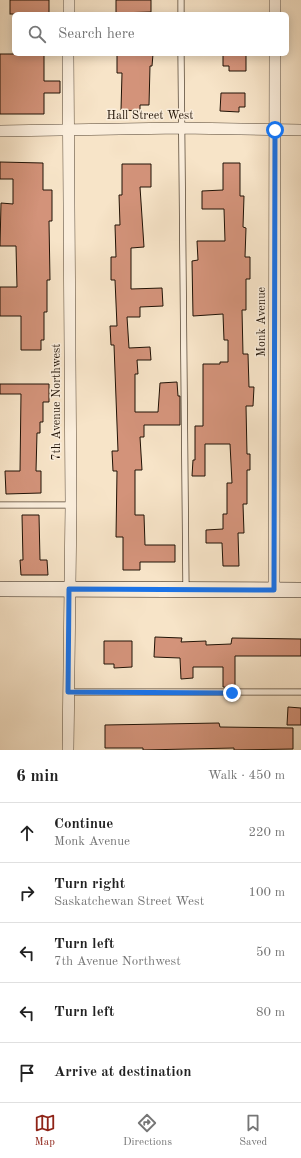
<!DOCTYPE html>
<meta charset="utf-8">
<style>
body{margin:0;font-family:"Old Standard TT",serif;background:#f6f6f6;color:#222}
.stop{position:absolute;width:12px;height:12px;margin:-9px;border:3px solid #1a73e8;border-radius:50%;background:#fff}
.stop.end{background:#1a73e8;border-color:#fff;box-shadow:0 1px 4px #0008}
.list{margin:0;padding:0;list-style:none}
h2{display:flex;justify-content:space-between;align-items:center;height:52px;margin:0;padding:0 16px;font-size:17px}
h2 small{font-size:13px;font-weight:400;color:#767676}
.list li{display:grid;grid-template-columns:26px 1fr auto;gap:12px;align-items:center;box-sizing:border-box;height:60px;padding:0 16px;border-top:1px solid #e0e0e0}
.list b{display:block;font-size:15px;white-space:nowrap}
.list p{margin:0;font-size:13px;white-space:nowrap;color:#767676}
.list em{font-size:13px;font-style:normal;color:#767676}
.icon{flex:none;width:22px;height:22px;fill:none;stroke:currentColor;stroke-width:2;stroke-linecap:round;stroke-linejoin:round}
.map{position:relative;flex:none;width:301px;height:750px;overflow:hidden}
.search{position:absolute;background:#fff;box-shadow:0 2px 10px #0003;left:12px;right:12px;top:12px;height:44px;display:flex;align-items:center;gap:10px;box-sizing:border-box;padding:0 14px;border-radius:6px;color:#767676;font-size:15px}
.sheet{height:352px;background:#fff}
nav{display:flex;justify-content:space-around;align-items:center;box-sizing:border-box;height:56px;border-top:1px solid #e0e0e0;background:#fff;font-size:11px;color:#767676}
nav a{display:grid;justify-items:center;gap:2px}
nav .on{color:#8f2418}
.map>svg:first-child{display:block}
</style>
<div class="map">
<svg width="301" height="750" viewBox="0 0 301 750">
<rect width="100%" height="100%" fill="#f7e4c8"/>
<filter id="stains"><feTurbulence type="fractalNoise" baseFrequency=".005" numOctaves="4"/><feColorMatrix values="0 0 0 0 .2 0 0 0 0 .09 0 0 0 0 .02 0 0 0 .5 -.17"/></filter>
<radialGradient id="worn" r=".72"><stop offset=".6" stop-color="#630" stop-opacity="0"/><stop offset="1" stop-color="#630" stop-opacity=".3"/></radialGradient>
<!-- building -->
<g fill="#d3937a" stroke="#211306">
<rect x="10" y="0" width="39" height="14"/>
<polygon points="116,0 151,0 151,12 116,13"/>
<polygon points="0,54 44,54 44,81 60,81 60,93 44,93 44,114 0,114"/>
<polygon points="117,54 153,54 152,66 150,66 149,105 140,105 140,111 121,110 122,73 117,73"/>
<polygon points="223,54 246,54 246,71 229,71 229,66 223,66"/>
<polygon points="221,93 245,93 245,107 239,107 239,112 220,111"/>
<polygon points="0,162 43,163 43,190 52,190 52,221 49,221 50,280 47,280 47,312 44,312 44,340 41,340 41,350 21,350 21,316 0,316 0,287 17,287 16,246 0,246 1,203 13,204 13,179 0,179"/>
<polygon points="223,163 240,163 240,196 244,196 243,227 246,228 245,257 250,257 250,279 246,279 246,310 242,310 243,354 248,354 249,387 254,387 253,406 246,406 247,454 250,454 250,470 247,470 247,504 243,504 244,533 238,533 239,566 223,566 222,543 206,543 206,530 223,529 223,514 227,514 227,483 232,483 230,444 205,444 205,476 192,476 193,460 195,460 195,426 203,426 203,364 220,364 220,362 228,362 228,340 224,340 223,314 193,316 192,261 198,260 197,241 225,241 224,209 202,209 202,191 223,190"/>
<polygon points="122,164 151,164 151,187 140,187 144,247 131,248 131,289 162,288 163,306 140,307 140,317 127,317 129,348 150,347 151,360 137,360 138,374 135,374 135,412 158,412 160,383 177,382 178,396 180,396 180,425 144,425 144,437 140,437 142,470 135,470 135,515 144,515 145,545 175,545 175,562 140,562 140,570 123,570 123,537 116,537 117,471 113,471 112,451 118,451 114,345 111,345 110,326 117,326 115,280 111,280 111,257 116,257 115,225 120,225 119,195 122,195"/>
<polygon points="0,384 49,384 49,402 43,402 43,422 40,422 40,433 37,433 36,471 41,471 41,493 6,494 5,471 20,471 21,394 0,394"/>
<polygon points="22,515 39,515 40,560 47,560 48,575 21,575 20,560 23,560"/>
<polygon points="155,637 182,638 181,642 206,641 206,645 231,644 232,638 301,639 301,656 235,656 235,688 223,687 223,667 193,667 193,678 181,679 180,658 154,657"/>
<polygon points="104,641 132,641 132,667 114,668 114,664 104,664"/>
<polygon points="288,707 301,708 301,725 287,725"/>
<polygon points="219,723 220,727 293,728 293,749 234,750 234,748 143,750 143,748 105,748 105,725"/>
</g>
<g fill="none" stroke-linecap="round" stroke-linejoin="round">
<defs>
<g id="lane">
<polyline points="181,0 181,14"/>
<polyline points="181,54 186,589"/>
<polyline points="0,505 71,505"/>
<polyline points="68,692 301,692"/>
</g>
<g id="street">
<polyline points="69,14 69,0"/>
<polyline points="275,14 275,0"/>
<polyline points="0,131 180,128 301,130"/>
<polyline points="274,589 275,54"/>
<polyline points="68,750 71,505 68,54"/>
</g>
<polyline id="secondary" points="0,589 301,590"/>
</defs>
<!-- lane casing -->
<use href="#lane" stroke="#564736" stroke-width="7"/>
<!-- street casing -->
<use href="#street" stroke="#564736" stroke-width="12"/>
<!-- secondary casing -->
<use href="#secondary" stroke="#211306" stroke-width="16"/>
<!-- lane -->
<use href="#lane" stroke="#faeddb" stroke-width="5.5"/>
<!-- street -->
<use href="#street" stroke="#faeddb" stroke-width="11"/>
<!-- secondary -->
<use href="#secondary" stroke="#faeddb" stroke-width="15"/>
</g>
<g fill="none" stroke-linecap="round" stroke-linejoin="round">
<!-- route -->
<polyline stroke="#1a73e8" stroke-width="5" points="232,693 68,692 69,589 274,590 275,130"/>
</g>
<g text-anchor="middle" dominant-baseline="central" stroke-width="3" stroke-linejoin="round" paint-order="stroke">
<!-- street labels -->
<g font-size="12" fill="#211306" stroke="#faeddb">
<text x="150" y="116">Hall Street West</text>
<text transform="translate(262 322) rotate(-90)">Monk Avenue</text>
<text transform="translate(57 402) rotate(-90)">7th Avenue Northwest</text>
</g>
</g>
<rect width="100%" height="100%" filter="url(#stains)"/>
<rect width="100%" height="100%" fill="url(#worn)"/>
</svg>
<div class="stop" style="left:275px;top:130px"></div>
<div class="stop end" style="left:232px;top:693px"></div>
<div class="search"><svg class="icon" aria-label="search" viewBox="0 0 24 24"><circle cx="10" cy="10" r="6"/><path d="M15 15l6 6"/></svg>Search here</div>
</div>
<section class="sheet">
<h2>6 min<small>Walk · 450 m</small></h2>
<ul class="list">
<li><svg class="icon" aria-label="ahead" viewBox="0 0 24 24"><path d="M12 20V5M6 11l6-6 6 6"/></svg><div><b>Continue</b><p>Monk Avenue</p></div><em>220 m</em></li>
<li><svg class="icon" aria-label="right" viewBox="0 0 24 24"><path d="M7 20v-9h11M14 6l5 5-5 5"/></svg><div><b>Turn right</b><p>Saskatchewan Street West</p></div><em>100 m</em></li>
<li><svg class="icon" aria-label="left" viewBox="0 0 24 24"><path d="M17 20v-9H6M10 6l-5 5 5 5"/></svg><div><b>Turn left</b><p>7th Avenue Northwest</p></div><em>50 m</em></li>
<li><svg class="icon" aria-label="left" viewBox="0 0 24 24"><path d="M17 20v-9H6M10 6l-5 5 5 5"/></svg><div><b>Turn left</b></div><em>80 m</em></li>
<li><svg class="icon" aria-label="arrive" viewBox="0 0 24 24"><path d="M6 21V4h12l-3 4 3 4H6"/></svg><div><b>Arrive at destination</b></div></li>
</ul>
</section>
<nav>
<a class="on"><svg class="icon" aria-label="map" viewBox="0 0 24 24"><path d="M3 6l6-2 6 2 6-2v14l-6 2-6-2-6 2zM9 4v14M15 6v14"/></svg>Map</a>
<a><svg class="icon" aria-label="directions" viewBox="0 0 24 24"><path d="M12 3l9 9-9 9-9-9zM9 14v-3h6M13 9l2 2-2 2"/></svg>Directions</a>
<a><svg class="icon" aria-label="saved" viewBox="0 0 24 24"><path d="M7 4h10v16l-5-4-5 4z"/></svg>Saved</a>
</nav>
